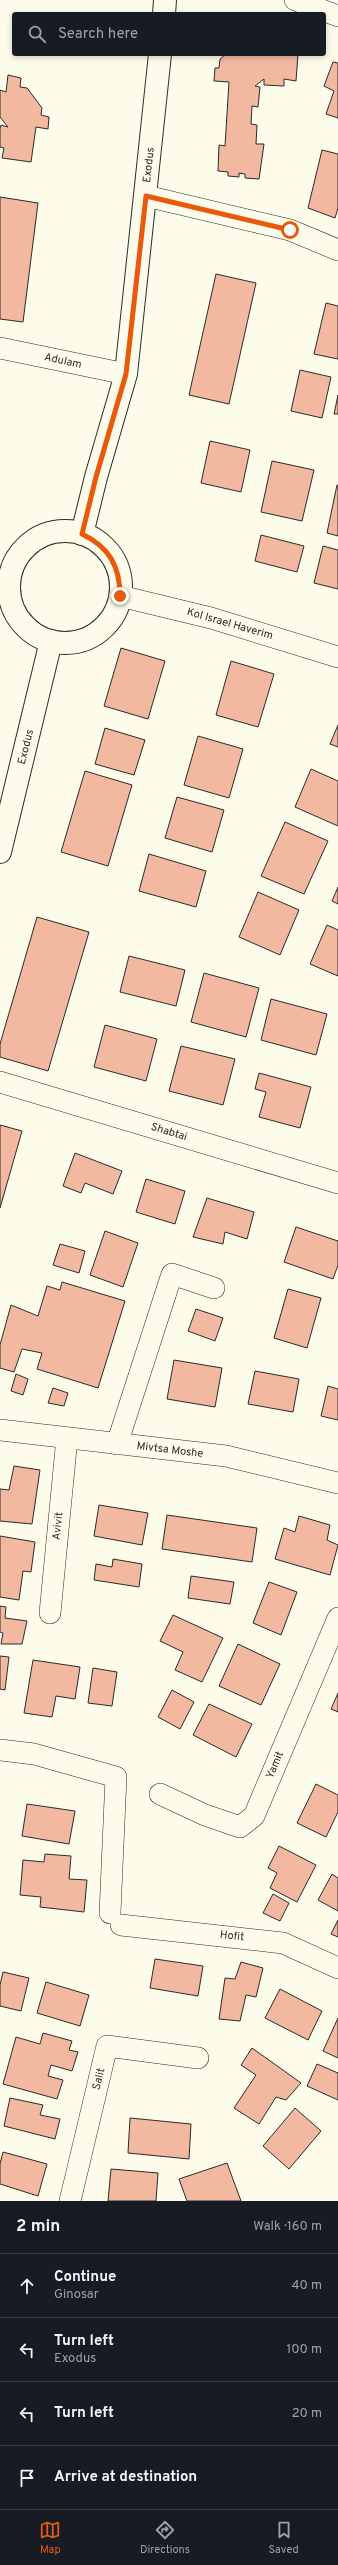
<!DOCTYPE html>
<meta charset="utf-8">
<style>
body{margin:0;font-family:Overpass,sans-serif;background:#20242c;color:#f1f3f6}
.stop{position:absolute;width:12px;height:12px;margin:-9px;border:3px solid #ea580c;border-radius:50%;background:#fff}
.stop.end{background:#ea580c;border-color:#fff;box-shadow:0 1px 4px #0008}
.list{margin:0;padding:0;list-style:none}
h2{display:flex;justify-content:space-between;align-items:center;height:52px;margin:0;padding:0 16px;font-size:17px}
h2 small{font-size:13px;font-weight:400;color:#9ea1a6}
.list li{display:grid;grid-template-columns:26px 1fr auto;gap:12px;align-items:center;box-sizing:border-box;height:64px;padding:0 16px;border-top:1px solid #363941}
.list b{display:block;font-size:15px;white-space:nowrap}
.list p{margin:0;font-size:13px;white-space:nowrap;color:#9ea1a6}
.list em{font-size:13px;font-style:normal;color:#9ea1a6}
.icon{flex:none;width:22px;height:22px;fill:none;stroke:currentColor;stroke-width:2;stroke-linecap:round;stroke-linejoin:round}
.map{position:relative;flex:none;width:338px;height:2201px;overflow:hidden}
.search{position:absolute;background:#171b24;box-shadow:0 2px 6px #0003;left:12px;right:12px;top:12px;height:44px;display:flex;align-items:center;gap:10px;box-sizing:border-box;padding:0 14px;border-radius:4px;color:#9ea1a6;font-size:15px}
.sheet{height:308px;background:#171b24}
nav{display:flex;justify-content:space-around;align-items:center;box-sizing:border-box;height:56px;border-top:1px solid #363941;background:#171b24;font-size:11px;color:#9ea1a6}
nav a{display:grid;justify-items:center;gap:2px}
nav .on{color:#ea580c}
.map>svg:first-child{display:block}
</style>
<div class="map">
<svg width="338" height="2201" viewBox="0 0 338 2201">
<rect width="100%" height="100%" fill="#fdfbea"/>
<!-- building -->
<g fill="#f2b8a0" stroke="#2b2b2b">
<polygon points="226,54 298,54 296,81 284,79 284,86 264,85 264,79 255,86 260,87 258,107 252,106 251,124 257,125 256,144 264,144 259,179 245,178 245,174 239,173 239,177 228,176 228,172 218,171 219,145 225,146 229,82 214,81 215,68 219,68 220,59"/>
<polygon points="333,62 338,63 338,118 326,114 334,91 324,86"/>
<polygon points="8,75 21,78 20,87 27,88 42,108 41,115 49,117 48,129 36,127 31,162 2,158 4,148 0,147 0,129 1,125 8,127 0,117 0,90 6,92"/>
<polygon points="322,150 338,154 338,208 335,218 308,208"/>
<polygon points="0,197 38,203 23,322 0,319"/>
<polygon points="216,274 256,283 229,404 189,395"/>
<polygon points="326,303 338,306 338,359 314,354"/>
<polygon points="300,370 331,377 322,418 291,411"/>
<polygon points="338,395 338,414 334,414"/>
<polygon points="210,441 250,450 241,492 201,483"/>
<polygon points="272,461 314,470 302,521 261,512"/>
<polygon points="337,485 338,485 338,536 327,533"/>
<polygon points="261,535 304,546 297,572 255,561"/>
<polygon points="323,546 338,550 338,589 314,583"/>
<polygon points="121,648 165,661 148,719 104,706"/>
<polygon points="231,661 274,674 258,727 216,715"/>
<polygon points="338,725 338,747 330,744"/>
<polygon points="105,728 145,740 134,775 95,764"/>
<polygon points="198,736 243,749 229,798 184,785"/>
<polygon points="311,769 338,781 338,826 295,807"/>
<polygon points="85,771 132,785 108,866 61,852"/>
<polygon points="177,797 224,810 212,852 165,838"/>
<polygon points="285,822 328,841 304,894 261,876"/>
<polygon points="149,854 206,871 196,907 139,891"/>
<polygon points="338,887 338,904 332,901"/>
<polygon points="258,892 299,910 280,955 239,937"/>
<polygon points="37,917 89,932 48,1071 0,1057 0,1044"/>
<polygon points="327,925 338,930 338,976 310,964"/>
<polygon points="129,956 185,970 176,1006 120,992"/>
<polygon points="204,973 259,988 246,1037 191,1022"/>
<polygon points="271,999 327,1014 316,1055 261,1040"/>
<polygon points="105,1025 157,1039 146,1081 94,1067"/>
<polygon points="181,1046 235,1059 223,1105 169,1091"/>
<polygon points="259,1073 311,1087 300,1128 259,1117 266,1092 255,1089"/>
<polygon points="0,1125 22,1131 0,1208"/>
<polygon points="75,1153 122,1171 113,1194 85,1183 81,1193 63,1186"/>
<polygon points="146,1179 185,1191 175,1224 136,1212"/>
<polygon points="207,1198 254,1212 247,1239 225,1232 223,1244 193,1237"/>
<polygon points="296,1227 338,1241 338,1265 333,1279 284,1262"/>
<polygon points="105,1231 138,1243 123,1287 90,1275"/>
<polygon points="60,1244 85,1251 79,1273 53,1265"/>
<polygon points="62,1282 125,1301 98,1388 37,1369 42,1353 22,1349 14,1372 0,1368 0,1345 11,1305 38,1316 47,1286 60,1290"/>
<polygon points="288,1289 321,1298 307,1348 274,1338"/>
<polygon points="196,1309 223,1318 215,1341 188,1331"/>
<polygon points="174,1360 222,1368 215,1407 167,1399"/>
<polygon points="255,1371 299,1379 293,1412 248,1404"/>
<polygon points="16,1374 28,1379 23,1395 11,1391"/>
<polygon points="328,1386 338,1389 338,1420 321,1416"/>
<polygon points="53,1388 68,1393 64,1406 48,1403"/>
<polygon points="14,1466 40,1470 32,1524 0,1521 0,1489 9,1490"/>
<polygon points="99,1505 148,1513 142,1545 94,1536"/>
<polygon points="167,1515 257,1528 252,1562 162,1549"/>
<polygon points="299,1516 330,1525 327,1540 338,1545 330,1575 275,1559 284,1528 295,1532"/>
<polygon points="0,1536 35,1542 31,1572 23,1571 19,1600 0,1597"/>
<polygon points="113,1559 142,1564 139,1587 94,1580 96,1564 112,1567"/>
<polygon points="191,1576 234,1582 230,1604 188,1598"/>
<polygon points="269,1582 297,1592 281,1635 253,1623"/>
<polygon points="0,1606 6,1607 5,1618 27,1621 22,1644 1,1644 3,1633 0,1632"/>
<polygon points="173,1615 223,1638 202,1682 175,1670 183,1652 160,1641"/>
<polygon points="238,1644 280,1664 261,1705 219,1686"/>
<polygon points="0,1656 9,1657 5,1690 0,1689"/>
<polygon points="33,1660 80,1667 75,1699 56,1696 52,1717 24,1713"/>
<polygon points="93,1668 117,1672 112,1706 88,1703"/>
<polygon points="172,1690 194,1702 180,1729 158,1717"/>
<polygon points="338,1693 338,1712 331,1709"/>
<polygon points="209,1704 252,1724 236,1757 193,1735"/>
<polygon points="316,1784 338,1795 338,1812 326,1837 297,1823"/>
<polygon points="27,1804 75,1811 69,1844 22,1836"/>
<polygon points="279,1846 316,1865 297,1902 270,1888 277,1873 268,1868"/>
<polygon points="45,1854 71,1856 69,1879 87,1880 84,1912 40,1907 41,1897 20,1895 23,1860 44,1862"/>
<polygon points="332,1874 338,1878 338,1911 318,1900"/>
<polygon points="273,1894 289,1903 280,1921 263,1913"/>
<polygon points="338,1920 338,1937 331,1934"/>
<polygon points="155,1959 203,1966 198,1996 150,1988"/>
<polygon points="241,1962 263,1968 256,1997 246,1995 240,2021 219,2019 225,1978 235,1979"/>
<polygon points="3,1972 29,1978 21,2011 0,2006 0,1985"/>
<polygon points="46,1982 89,1995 80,2026 37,2013"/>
<polygon points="280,1989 322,2011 308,2040 265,2018"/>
<polygon points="338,2018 338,2058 323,2051"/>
<polygon points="43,2033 72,2041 69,2050 78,2052 72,2071 51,2065 48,2076 63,2080 57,2099 3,2084 16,2037 40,2044"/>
<polygon points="252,2048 301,2083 286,2100 276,2097 259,2124 234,2108 256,2075 241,2065"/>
<polygon points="317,2064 338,2073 338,2100 307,2086"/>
<polygon points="10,2098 43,2105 40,2115 60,2119 55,2139 4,2126"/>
<polygon points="295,2108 321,2131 289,2169 263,2146"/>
<polygon points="130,2118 191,2124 189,2159 128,2153"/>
<polygon points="3,2152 47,2164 38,2196 0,2184 0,2164"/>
<polygon points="227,2163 241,2201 187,2201 179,2179"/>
<polygon points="111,2169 158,2173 156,2201 108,2201"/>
</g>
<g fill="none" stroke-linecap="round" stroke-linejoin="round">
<defs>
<g id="minor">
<polyline points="295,0 338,16"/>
<polyline points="146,196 290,230 338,250"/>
<polyline points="0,348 126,374"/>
<polyline points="120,596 211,618 338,657"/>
<polyline points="0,1082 338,1183"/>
<polyline points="0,1430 226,1456 338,1483"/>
<polyline points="117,1444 172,1274 214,1288"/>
<polyline points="50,1613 67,1438"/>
<polyline points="0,1750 34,1754 116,1777 110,1913"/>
<polyline points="160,1794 205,1815 240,1827 254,1816 338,1618"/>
<polyline points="121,1925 283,1943 338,1968"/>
<polyline points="70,2201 107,2046 198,2058"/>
</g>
<g id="tertiary">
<polyline points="164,14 165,0"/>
<circle cx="65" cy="587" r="56"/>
<polyline points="82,534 96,477 126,374 160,54"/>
<polyline points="0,852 51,641"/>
</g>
</defs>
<!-- minor casing -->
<use href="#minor" stroke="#2b2b2b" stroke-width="22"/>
<!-- tertiary casing -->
<use href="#tertiary" stroke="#2b2b2b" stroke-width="24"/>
<!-- minor -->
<use href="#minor" stroke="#fdfbea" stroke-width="21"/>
<!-- tertiary -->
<use href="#tertiary" stroke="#fdfbea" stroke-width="22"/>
</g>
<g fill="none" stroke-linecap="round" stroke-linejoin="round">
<!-- route -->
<path stroke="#ea580c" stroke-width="5" d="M120 596C120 566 109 547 82 534L96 477 126 374 146 196 290 230"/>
</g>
<g text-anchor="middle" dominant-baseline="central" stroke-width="3" stroke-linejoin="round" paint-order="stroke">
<!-- street labels -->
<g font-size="11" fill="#2b2b2b" stroke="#fdfbea">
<text transform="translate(149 165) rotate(-84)">Exodus</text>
<text transform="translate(63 361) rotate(12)">Adulam</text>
<text transform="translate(230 624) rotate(16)">Kol Israel Haverim</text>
<text transform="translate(26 747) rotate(-76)">Exodus</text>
<text transform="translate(169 1132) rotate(17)">Shabtai</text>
<text transform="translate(170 1450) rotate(7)">Mivtsa Moshe</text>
<text transform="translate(58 1526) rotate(-84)">Avivit</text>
<text transform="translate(275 1765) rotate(-67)">Yamit</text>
<text transform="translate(232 1936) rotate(6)">Hofit</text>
<text transform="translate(99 2079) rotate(-76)">Salit</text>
</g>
</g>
</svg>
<div class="stop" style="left:290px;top:230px"></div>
<div class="stop end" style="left:120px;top:596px"></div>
<div class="search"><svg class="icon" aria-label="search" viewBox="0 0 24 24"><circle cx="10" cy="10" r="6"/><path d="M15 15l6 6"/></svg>Search here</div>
</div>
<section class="sheet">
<h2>2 min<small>Walk · 160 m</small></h2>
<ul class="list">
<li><svg class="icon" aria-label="ahead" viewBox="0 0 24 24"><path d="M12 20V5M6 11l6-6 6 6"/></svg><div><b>Continue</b><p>Ginosar</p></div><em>40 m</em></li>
<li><svg class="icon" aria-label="left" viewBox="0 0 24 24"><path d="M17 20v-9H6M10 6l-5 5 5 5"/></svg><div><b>Turn left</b><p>Exodus</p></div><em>100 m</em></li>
<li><svg class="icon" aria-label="left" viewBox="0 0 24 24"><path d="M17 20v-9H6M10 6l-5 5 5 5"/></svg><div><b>Turn left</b></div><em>20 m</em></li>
<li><svg class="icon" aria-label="arrive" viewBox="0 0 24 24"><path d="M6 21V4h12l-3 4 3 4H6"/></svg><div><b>Arrive at destination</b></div></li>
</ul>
</section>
<nav>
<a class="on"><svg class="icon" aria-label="map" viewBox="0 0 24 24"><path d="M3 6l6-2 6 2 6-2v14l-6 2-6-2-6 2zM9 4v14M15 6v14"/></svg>Map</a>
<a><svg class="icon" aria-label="directions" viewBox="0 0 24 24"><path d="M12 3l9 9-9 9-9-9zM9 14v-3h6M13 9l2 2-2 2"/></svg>Directions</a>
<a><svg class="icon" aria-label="saved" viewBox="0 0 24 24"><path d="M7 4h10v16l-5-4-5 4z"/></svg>Saved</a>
</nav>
